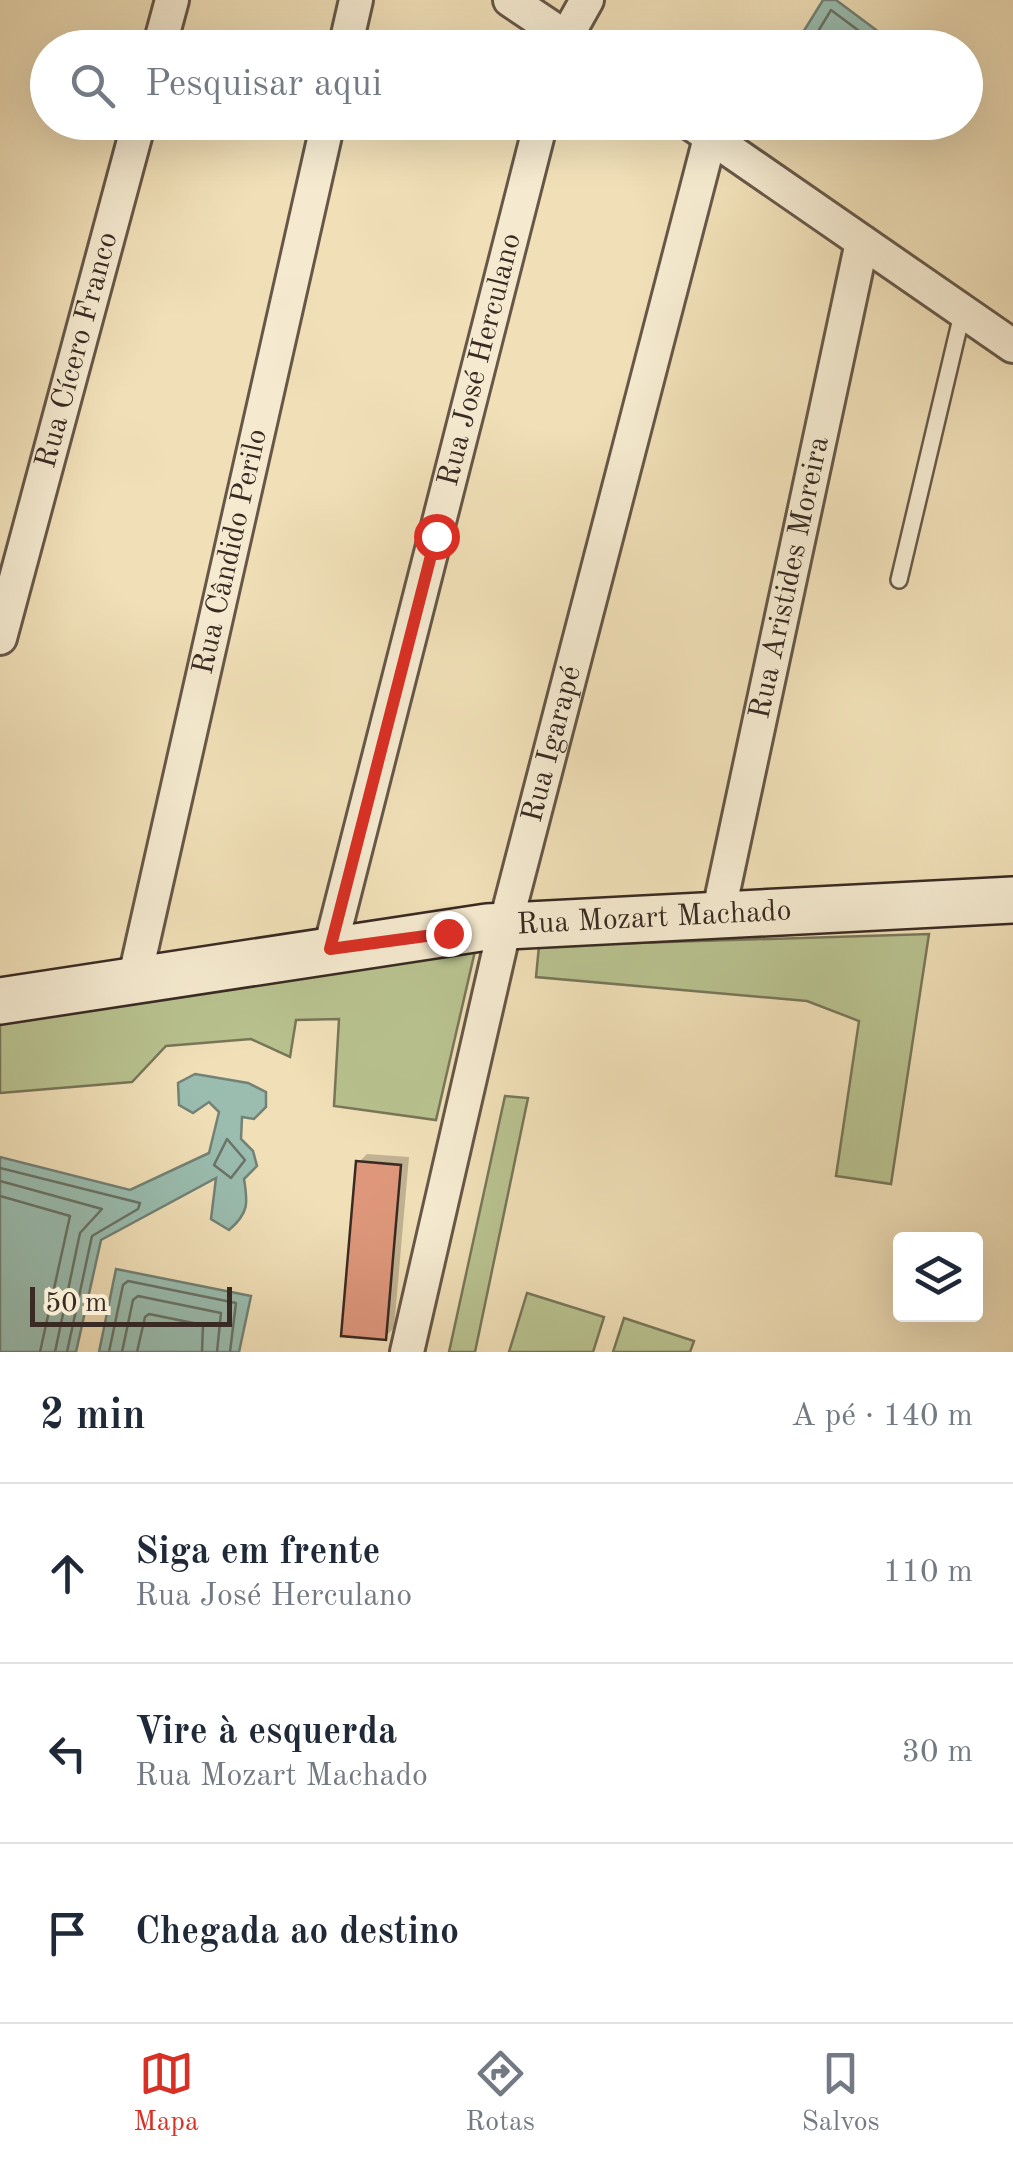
<!DOCTYPE html>
<html lang="pt">
<meta charset="utf-8">
<style>
body{margin:0;font-family:"Old Standard TT",serif;background:#f2f2f3;color:#1f2937}
.controls{position:absolute;right:30px;bottom:30px;display:grid;overflow:hidden;border-radius:10px;box-shadow:0 10px 40px #0002}
.controls button{width:90px;height:90px;display:grid;place-items:center;padding:0;border:0;border-bottom:2px solid #e0e1e3;background:#fff;color:#1f2937;font:50px sans-serif}
.scale{position:absolute;left:30px;bottom:25px;width:202px;box-sizing:border-box;padding-left:10px;border:5px solid #392a23;border-top:0;font-size:28px;line-height:35px;white-space:nowrap;color:#392a23;-webkit-text-stroke:8px #f5ead0;paint-order:stroke}
.stop{position:absolute;width:30px;height:30px;margin:-22px;border:8px solid #d93025;border-radius:50%;background:#fff}
.stop.end{background:#d93025;border-color:#fff;box-shadow:0 2px 10px #0008}
.list{margin:0;padding:0;list-style:none}
h2{display:flex;justify-content:space-between;align-items:center;height:130px;margin:0;padding:0 40px;font-size:42px}
h2 small{font-size:32px;font-weight:400;color:#747a83}
.list li{display:grid;grid-template-columns:65px 1fr auto;gap:30px;align-items:center;box-sizing:border-box;height:180px;padding:0 40px;border-top:2px solid #e0e1e3}
.list b{display:block;font-size:38px;white-space:nowrap}
.list p{margin:0;font-size:32px;white-space:nowrap;color:#747a83}
.list em{font-size:32px;font-style:normal;color:#747a83}
.icon{flex:none;width:55px;height:55px;fill:none;stroke:currentColor;stroke-width:2;stroke-linecap:round;stroke-linejoin:round}
.map{position:relative;flex:none;width:1013px;height:1352px;overflow:hidden}
.search{position:absolute;background:#fff;box-shadow:0 10px 40px #0002;left:30px;right:30px;top:30px;height:110px;display:flex;align-items:center;gap:25px;box-sizing:border-box;padding:0 35px;border-radius:55px;color:#747a83;font-size:38px}
.sheet{height:670px;background:#fff}
nav{display:flex;justify-content:space-around;align-items:center;box-sizing:border-box;height:140px;border-top:2px solid #e0e1e3;background:#fff;font-size:28px;color:#747a83}
nav a{display:grid;justify-items:center;gap:5px}
nav .on{color:#d93025}
.map>svg:first-child{display:block}
</style>
<div class="map">
<svg width="1013" height="1352" viewBox="0 0 1013 1352">
<rect width="100%" height="100%" fill="#f0dfb7"/>
<filter id="stains"><feTurbulence type="fractalNoise" baseFrequency=".002" numOctaves="4"/><feColorMatrix values="0 0 0 0 .2 0 0 0 0 .09 0 0 0 0 .02 0 0 0 .5 -.17"/></filter>
<radialGradient id="worn" r=".72"><stop offset=".6" stop-color="#630" stop-opacity="0"/><stop offset="1" stop-color="#630" stop-opacity=".3"/></radialGradient>
<!-- green -->
<g fill="#b8c28f" stroke="#787659" stroke-width="2.5">
<polygon points="929,934 891,1184 836,1176 859,1021 807,1001 536,977 539,946"/>
<polygon points="475,951 436,1120 334,1106 339,1019 296,1020 290,1057 251,1039 166,1046 132,1082 0,1093 0,1022"/>
<polygon points="505,1096 528,1098 475,1352 449,1352"/>
<polygon points="527,1293 604,1317 593,1352 509,1352"/>
<polygon points="624,1318 694,1341 690,1352 613,1352"/>
</g>
<!-- water -->
<g fill="#9abdaf" stroke="#738277" stroke-width="2.5">
<polygon points="823,0 836,0 899,47 804,47 797,42"/>
<path d="M195 1074 248 1083 266 1092V1107L254 1119 242 1117 241 1139 253 1151 257 1166 244 1179C248 1203 249 1213 229 1230L211 1219 216 1178 101 1240 76 1352H0V1157L130 1190 209 1153 219 1112 209 1102 193 1113 179 1105 178 1083Z"/>
<polygon points="116,1269 251,1296 239,1352 99,1352"/>
</g>
<!-- shadow -->
<polygon fill="#0003" points="367,1154 409,1157 394,1328 385,1337 358,1163"/>
<g fill="none" stroke-linecap="round" stroke-linejoin="round">
<!-- shore -->
<g stroke="#6a7469" stroke-width="2.5">
<polyline points="808,48 831,10 882,48"/>
<polygon points="227,1139 245,1160 231,1178 214,1165"/>
<polyline points="0,1168 140,1203 138,1209 92,1236 67,1352"/>
<polyline points="0,1181 102,1209 80,1233 55,1352"/>
<polyline points="0,1196 70,1216 40,1352"/>
<polyline points="109,1352 123,1285 128,1281 236,1303 230,1352"/>
<polyline points="122,1352 133,1300 138,1296 221,1313 217,1352"/>
<polyline points="137,1352 145,1317 149,1314 203,1325 202,1352"/>
</g>
</g>
<!-- building -->
<polygon fill="#de977b" stroke="#392a23" stroke-width="2.5" points="356,1161 401,1165 386,1340 341,1336"/>
<g fill="none" stroke-linecap="round" stroke-linejoin="round">
<defs>
<polyline id="lane" points="899,580 963,310"/>
<g id="street">
<polyline points="510,0 582,48"/>
<polyline points="159,48 172,0"/>
<polyline points="345,48 356,0"/>
<polyline points="560,48 587,0"/>
<polyline points="689,122 1013,346"/>
<path id="s1" d="M0 638 139 122"/>
<path id="s2" d="M718 915 862 242"/>
<path id="s3" d="M330 949 541 122"/>
<path id="s4" d="M134 981 328 122"/>
<path id="s5" d="M407 1352 505 926 710 138"/>
</g>
<g id="secondary">
<path id="s6" d="M0 1001 487 927 1013 900"/>
</g>
</defs>
<!-- lane casing -->
<use href="#lane" stroke="#675748" stroke-width="20"/>
<!-- street casing -->
<use href="#street" stroke="#675748" stroke-width="38"/>
<!-- secondary casing -->
<use href="#secondary" stroke="#392a23" stroke-width="50"/>
<!-- lane -->
<use href="#lane" stroke="#f5ead0" stroke-width="15"/>
<!-- street -->
<use href="#street" stroke="#f5ead0" stroke-width="32"/>
<!-- secondary -->
<use href="#secondary" stroke="#f5ead0" stroke-width="45"/>
</g>
<g fill="none" stroke-linecap="round" stroke-linejoin="round">
<!-- route -->
<polyline stroke="#d93025" stroke-width="12" points="436,536 330,949 448,933"/>
</g>
<g text-anchor="middle" dominant-baseline="central" stroke-width="8" stroke-linejoin="round" paint-order="stroke">
<!-- street labels -->
<g font-size="30" fill="#392a23" stroke="#f5ead0">
<text stroke="none"><textPath href="#s1" startOffset="298">Rua Cícero Franco</textPath></text>
<text stroke="none"><textPath href="#s3" startOffset="608">Rua José Herculano</textPath></text>
<text stroke="none"><textPath href="#s4" startOffset="440">Rua Cândido Perilo</textPath></text>
<text stroke="none"><textPath href="#s2" startOffset="345">Rua Aristides Moreira</textPath></text>
<text stroke="none"><textPath href="#s5" startOffset="625">Rua Igarapé</textPath></text>
<text stroke="none"><textPath href="#s6" startOffset="660">Rua Mozart Machado</textPath></text>
</g>
</g>
<rect width="100%" height="100%" filter="url(#stains)"/>
<rect width="100%" height="100%" fill="url(#worn)"/>
</svg>
<div class="controls">
<button><svg class="icon" aria-label="layers" viewBox="0 0 24 24"><path d="M12 4l9 5-9 5-9-5zM3 14l9 5 9-5"/></svg></button>
</div>
<div class="scale">50 m</div>
<div class="stop" style="left:436px;top:536px"></div>
<div class="stop end" style="left:448px;top:933px"></div>
<div class="search"><svg class="icon" aria-label="search" viewBox="0 0 24 24"><circle cx="10" cy="10" r="6"/><path d="M15 15l6 6"/></svg>Pesquisar aqui</div>
</div>
<section class="sheet">
<h2>2 min<small>A pé · 140 m</small></h2>
<ul class="list">
<li><svg class="icon" aria-label="ahead" viewBox="0 0 24 24"><path d="M12 20V5M6 11l6-6 6 6"/></svg><div><b>Siga em frente</b><p>Rua José Herculano</p></div><em>110 m</em></li>
<li><svg class="icon" aria-label="left" viewBox="0 0 24 24"><path d="M17 20v-9H6M10 6l-5 5 5 5"/></svg><div><b>Vire à esquerda</b><p>Rua Mozart Machado</p></div><em>30 m</em></li>
<li><svg class="icon" aria-label="arrive" viewBox="0 0 24 24"><path d="M6 21V4h12l-3 4 3 4H6"/></svg><div><b>Chegada ao destino</b></div></li>
</ul>
</section>
<nav>
<a class="on"><svg class="icon" aria-label="map" viewBox="0 0 24 24"><path d="M3 6l6-2 6 2 6-2v14l-6 2-6-2-6 2zM9 4v14M15 6v14"/></svg>Mapa</a>
<a><svg class="icon" aria-label="directions" viewBox="0 0 24 24"><path d="M12 3l9 9-9 9-9-9zM9 14v-3h6M13 9l2 2-2 2"/></svg>Rotas</a>
<a><svg class="icon" aria-label="saved" viewBox="0 0 24 24"><path d="M7 4h10v16l-5-4-5 4z"/></svg>Salvos</a>
</nav>
